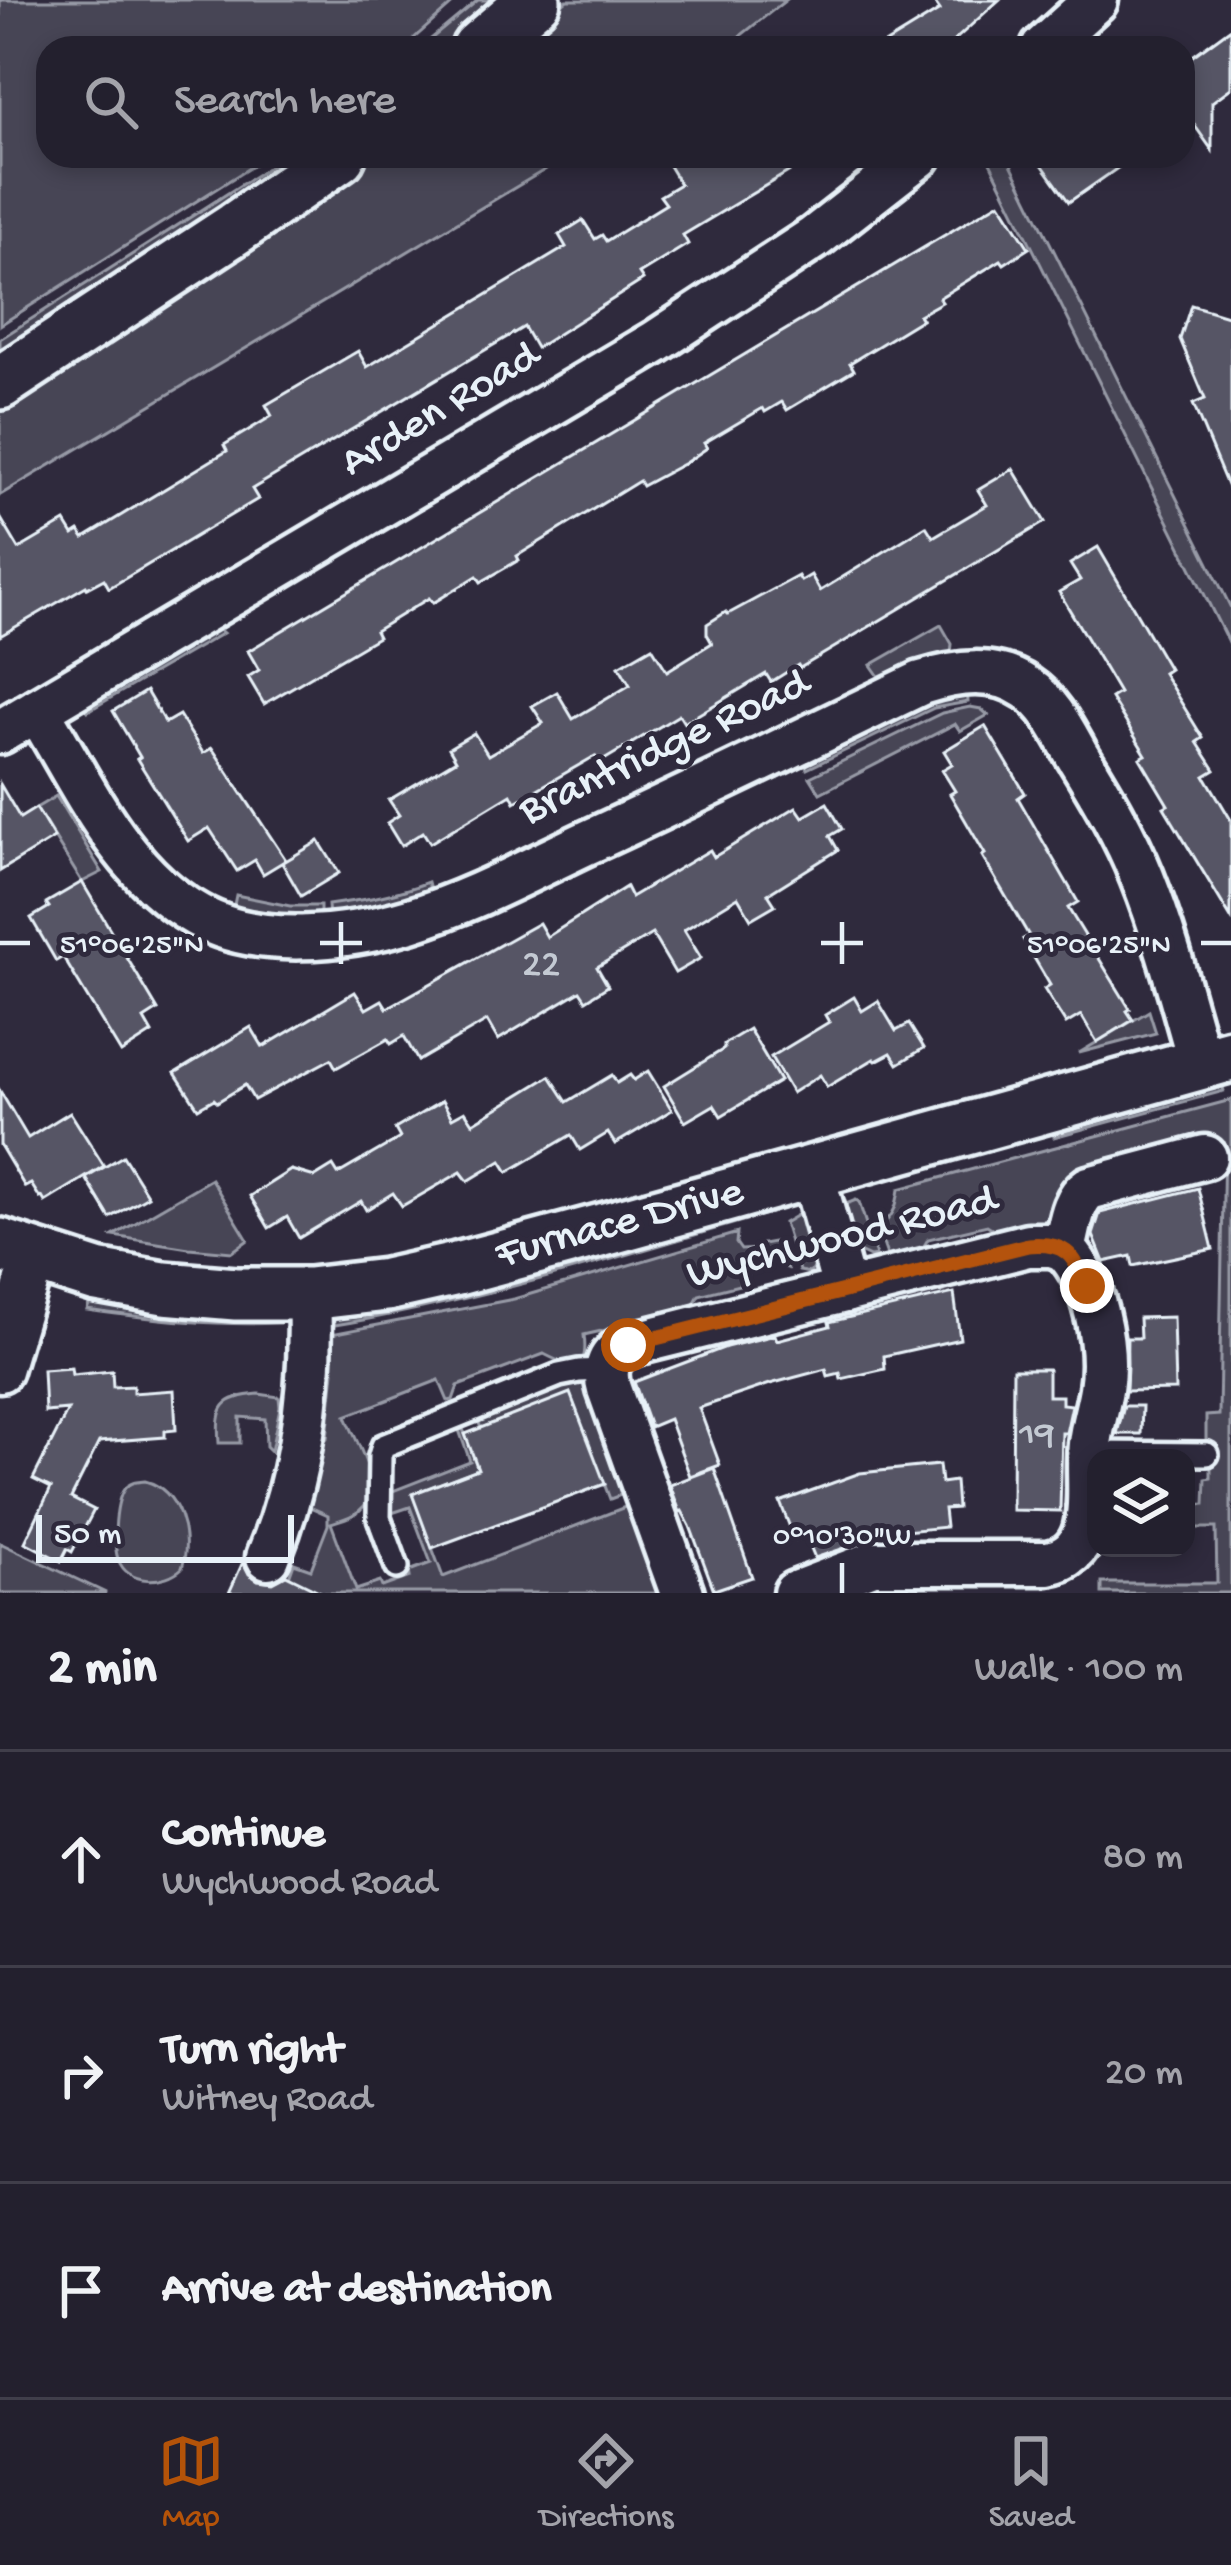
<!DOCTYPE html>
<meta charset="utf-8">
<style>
body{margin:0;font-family:"Gochi Hand",sans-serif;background:#2b2836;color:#f1f3f6}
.controls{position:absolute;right:36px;bottom:36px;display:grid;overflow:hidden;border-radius:24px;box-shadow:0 6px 18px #0003}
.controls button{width:108px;height:108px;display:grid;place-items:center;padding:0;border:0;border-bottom:3px solid #403e4a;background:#23202e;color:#f1f3f6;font:60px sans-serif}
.scale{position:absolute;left:36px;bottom:30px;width:258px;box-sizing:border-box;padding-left:12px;border:6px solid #e8f1f8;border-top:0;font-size:33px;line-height:42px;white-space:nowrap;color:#e8f1f8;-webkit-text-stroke:9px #2f2a3d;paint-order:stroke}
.stop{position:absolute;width:36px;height:36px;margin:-27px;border:9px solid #b45309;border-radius:50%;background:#fff}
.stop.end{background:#b45309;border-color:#fff;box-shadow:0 3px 12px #0008}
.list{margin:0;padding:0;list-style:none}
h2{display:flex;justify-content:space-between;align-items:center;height:156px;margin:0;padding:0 48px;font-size:51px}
h2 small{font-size:39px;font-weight:400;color:#a3a3aa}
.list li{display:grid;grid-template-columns:78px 1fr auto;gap:36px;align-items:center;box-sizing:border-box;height:216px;padding:0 48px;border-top:3px solid #403e4a}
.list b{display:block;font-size:45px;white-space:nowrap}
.list p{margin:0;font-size:39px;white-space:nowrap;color:#a3a3aa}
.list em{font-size:39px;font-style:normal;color:#a3a3aa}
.icon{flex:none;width:66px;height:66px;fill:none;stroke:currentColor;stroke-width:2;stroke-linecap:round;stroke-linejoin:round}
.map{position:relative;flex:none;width:1231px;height:1593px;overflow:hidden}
.search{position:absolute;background:#23202e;box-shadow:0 6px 18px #0003;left:36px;right:36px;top:36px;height:132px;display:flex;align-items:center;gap:30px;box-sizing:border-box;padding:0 42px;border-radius:36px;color:#a3a3aa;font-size:45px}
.sheet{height:804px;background:#23202e}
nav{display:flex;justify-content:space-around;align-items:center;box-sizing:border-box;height:168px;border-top:3px solid #403e4a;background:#23202e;font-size:33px;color:#a3a3aa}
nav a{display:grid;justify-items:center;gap:6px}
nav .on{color:#b45309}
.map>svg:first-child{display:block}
</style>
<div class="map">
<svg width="1231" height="1593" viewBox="0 0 1231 1593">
<rect width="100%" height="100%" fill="#2f2a3d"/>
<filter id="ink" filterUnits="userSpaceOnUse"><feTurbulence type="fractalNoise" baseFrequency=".00833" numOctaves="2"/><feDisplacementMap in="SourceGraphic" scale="24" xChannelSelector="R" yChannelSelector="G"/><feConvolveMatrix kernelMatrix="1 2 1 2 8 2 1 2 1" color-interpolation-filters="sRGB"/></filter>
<g filter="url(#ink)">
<!-- green -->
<g fill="#464455" stroke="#979aa6" stroke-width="3">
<polygon points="0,0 457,0 403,48 48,48 48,156 268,156 0,325"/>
<polygon points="478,0 503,0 444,48 420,48"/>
<polygon points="567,0 786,0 725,48 511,48"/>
<polygon points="286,156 305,156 0,354 0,339"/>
<polygon points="369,156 568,156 0,495 0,411 305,203"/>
<polygon points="987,156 1007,156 1231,608 1231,648"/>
<polygon points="211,623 223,633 88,711 82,703"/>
<polygon points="941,625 952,644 951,653 890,682 883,682 871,665"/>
<polygon points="967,684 968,702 934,708 807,769 802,757"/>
<polygon points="970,707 981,709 988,715 960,731 955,724 820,793 810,777 942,713"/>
<polygon points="56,796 102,872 82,882 36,808"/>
<path d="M428 882 432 897 329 918 328 905C363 900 395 895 428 882Z"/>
<polygon points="236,895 290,906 320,906 320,919 285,919 233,910"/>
<polygon points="1149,1011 1156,1033 1079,1053"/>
<polygon points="1220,1077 1224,1091 1054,1137 1050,1123"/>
<path d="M1231 1100V1593H1102V1583H1217L1216 1528H1186V1505L1205 1504 1206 1479 1211 1478V1441L1206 1440V1416L1219 1415 1224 1143 1080 1180 1059 1221 1006 1237 987 1225 928 1239 917 1258 890 1264 876 1223 883 1224C895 1214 897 1204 899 1189Z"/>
<polygon points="211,1179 248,1240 232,1252 189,1248 113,1236"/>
<polygon points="856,1200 859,1202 876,1256 870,1257 855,1250 841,1206"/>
<path d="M770 1202 773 1212C626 1255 480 1301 329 1326L337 1312Z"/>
<polygon points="799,1214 806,1215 817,1261 810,1273 799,1271 784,1223"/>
<path d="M737 1233 736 1243 741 1250 759 1249 762 1244 779 1241 787 1268 770 1261 757 1263 749 1272 747 1283 699 1295 690 1311 584 1335C589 1373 573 1369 544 1354L458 1386 453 1400 448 1401 439 1380 346 1416C355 1442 388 1488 359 1511 352 1517 340 1520 331 1523L356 1590 380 1582 382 1587 410 1577 409 1571 431 1563 410 1507 389 1514 388 1502 390 1492 470 1461 459 1430 463 1429 478 1469 412 1494 443 1577 633 1504 666 1593H322L289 1577 294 1563 311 1569 328 1525V1515L310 1507 308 1497 313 1452 327 1438 334 1371 324 1355 326 1335 514 1299Z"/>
<path d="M92 1296 279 1319V1323C214 1326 152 1319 87 1310Z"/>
<polygon points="584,1383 591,1389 626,1493 610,1499 570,1394 481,1428 476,1416 560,1385"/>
<path d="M259 1394 279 1397 280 1407 271 1451 266 1446 265 1419 240 1417V1443H219C216 1406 222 1397 259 1394Z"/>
<path d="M145 1481C180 1490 192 1537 182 1568 165 1584 128 1586 118 1559 113 1544 114 1497 127 1486 134 1481 137 1482 145 1481Z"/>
<polygon points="0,1543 106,1593 0,1593"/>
</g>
<!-- building -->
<g fill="#575565" stroke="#e8f1f8" stroke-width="3">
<polygon points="933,0 999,0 946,48 878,48 940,10"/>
<polygon points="1231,28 1231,88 1212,102 1212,150 1183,109 1183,63"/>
<polygon points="663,156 815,156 683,235 688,244 639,274 643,280 536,348 524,327 252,489 258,499 136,572 109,588 104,579 87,588 86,586 0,636 0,517 19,549 65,522 73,535 79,531 84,538 227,451 224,445 272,416 266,405 358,351 367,367 566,247 559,235 583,220 595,239 602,235 606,241 666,204 660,196 680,184"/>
<polygon points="1036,156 1135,156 1069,202"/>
<polygon points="1000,202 1029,248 1004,264 1001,260 939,298 942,302 919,315 922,319 850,363 854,370 787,410 782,402 765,412 763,408 704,443 707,448 685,463 642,486 639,481 517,556 519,560 481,582 477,576 433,603 429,598 375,631 378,637 264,704 248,677 259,670 248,651"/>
<polygon points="1191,305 1231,317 1231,495 1193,404 1205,399 1180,339"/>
<polygon points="1013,469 1045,522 800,668 798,665 771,682 766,674 684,723 679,715 599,763 595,756 515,802 511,794 430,843 423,832 401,846 387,823 399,815 389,800 456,760 449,748 474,733 488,755 543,723 532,706 557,692 573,719 630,685 619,666 652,647 667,671 712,643 707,634 707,624 726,612 728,614 798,576 801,581 811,575 820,591 926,526 933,537 987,505 978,490"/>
<polygon points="1098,547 1169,669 1163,673 1203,738 1197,742 1215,770 1205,776 1231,820 1231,918 1164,807 1168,805 1140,758 1146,755 1111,698 1119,693 1059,592 1080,580 1070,564"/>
<polygon points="146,691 165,723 179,715 203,753 212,748 286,860 263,874 255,860 237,871 209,828 188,841 137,759 140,757 113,711"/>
<polygon points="985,726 1025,793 1018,798 1078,902 1068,908 1130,1009 1127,1011 1133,1020 1097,1042 1081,1015 1066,1024 1044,989 1050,985 1023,939 1029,936 982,856 985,854 950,794 955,791 942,770 952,764 944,751"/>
<polygon points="0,784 20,818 36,808 54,838 0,871"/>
<polygon points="827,803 842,829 830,836 838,850 768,894 775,905 751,919 738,897 684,930 701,958 675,973 652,934 597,967 608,986 586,1000 580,991 498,1040 487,1021 418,1061 404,1036 391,1044 388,1039 336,1068 331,1059 254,1100 245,1085 217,1102 214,1099 198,1108 175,1073 251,1027 263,1047 355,992 366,1009 382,1000 387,1008 539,923 547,937 626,887 631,897 710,850 714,857 796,807 803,817"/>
<polygon points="319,841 339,873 301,896 282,863"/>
<polygon points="82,882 158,1010 144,1019 152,1033 121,1053 63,957 56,961 31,918 49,907 46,903"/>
<polygon points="854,997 862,1011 878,1001 896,1031 909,1024 924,1048 898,1064 891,1053 876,1061 874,1059 827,1087 820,1075 792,1093 771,1057 829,1022 825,1015"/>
<polygon points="749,1029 780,1081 721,1116 714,1105 685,1122 664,1086 724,1049 724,1044"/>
<polygon points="648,1071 672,1110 615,1144 608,1133 580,1150 571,1135 508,1172 501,1161 468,1181 461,1172 402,1206 393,1193 366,1210 361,1201 299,1238 287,1217 269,1228 250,1196 291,1170 315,1177 333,1166 338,1174 400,1138 395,1129 442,1101 452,1118 465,1111 473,1123 550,1076 567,1102 612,1075 617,1083 630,1075 634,1080"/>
<polygon points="0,1091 28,1138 70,1112 104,1166 45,1202 42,1197 40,1198 31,1184 25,1187 0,1145"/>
<polygon points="123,1156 148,1196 110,1218 86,1178"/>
<polygon points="1198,1188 1213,1249 1133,1266 1131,1256 1104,1262 1093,1235 1100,1213"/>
<polygon points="954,1293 960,1339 884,1356 885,1369 841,1379 840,1373 828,1376 826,1369 770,1384 699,1408 720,1465 690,1476 669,1419 650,1427 634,1382 726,1347 775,1335 777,1340 830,1326 829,1322"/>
<polygon points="1173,1317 1175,1390 1126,1391 1127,1338 1140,1338 1139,1318"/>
<polygon points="71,1368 72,1375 112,1371 113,1387 133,1386 133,1393 174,1390 176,1430 165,1431 165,1437 99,1442 71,1498 94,1510 72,1552 67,1549 61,1561 25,1542 51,1488 33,1479 68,1410 45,1412 43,1370"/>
<polygon points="1013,1369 1048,1369 1048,1396 1062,1396 1062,1404 1072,1405 1066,1433 1062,1433 1060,1511 1012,1510"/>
<polygon points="570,1393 605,1484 432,1548 412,1494 478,1469 465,1434"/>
<polygon points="1124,1406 1142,1406 1141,1434 1117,1434"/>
<polygon points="939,1465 941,1483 955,1481 957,1508 944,1509 946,1527 874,1534 875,1538 815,1558 806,1536 795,1540 780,1502 860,1473"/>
<polygon points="714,1468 752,1577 714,1590 690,1526 682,1511 680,1512 670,1485"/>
<polygon points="243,1562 249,1574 258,1580 273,1582 286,1575 323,1593 229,1593"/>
</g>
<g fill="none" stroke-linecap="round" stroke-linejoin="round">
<defs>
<g id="service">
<polyline points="1089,1453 1207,1454"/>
<polyline points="397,1567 379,1518 380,1456 383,1446 559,1375 579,1371 606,1370"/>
</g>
<g id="minor">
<polyline points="1043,48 1096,0"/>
<path d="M37 710C82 782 119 871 197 915 256 949 346 939 410 920 470 902 527 871 584 844 697 792 809 737 921 683 956 672 995 666 1027 688 1050 703 1064 732 1077 755 1101 794 1125 834 1142 877 1166 937 1182 1000 1200 1063"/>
<polyline points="0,732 656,342 814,238 919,156"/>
<polyline points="812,1172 845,1291"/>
<polyline points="0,1370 34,1257"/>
<path d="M268 1557C302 1474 313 1383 309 1294"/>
<path d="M682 1593 609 1389C603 1368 609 1354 628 1345L1028 1245H1052L1064 1249"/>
<path d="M795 1593 873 1563H1048C1104 1553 1085 1485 1090 1444 1092 1425 1098 1408 1101 1389 1108 1347 1095 1280 1064 1249 1070 1229 1071 1200 1089 1188L1205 1157"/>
</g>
<g id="tertiary">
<polyline points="478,48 534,0"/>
<polyline points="0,383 236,228 339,156"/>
<polyline points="0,1245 97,1276 164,1288 236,1294 309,1294 386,1285 457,1269 610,1228 1231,1055"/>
</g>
</defs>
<!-- service casing -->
<use href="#service" stroke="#e8f1f8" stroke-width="30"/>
<!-- minor casing -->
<use href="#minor" stroke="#e8f1f8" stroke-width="51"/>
<!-- tertiary casing -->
<use href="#tertiary" stroke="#e8f1f8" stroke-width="60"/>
<!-- service -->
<use href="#service" stroke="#2f2a3d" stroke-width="21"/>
<!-- minor -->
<use href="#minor" stroke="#2f2a3d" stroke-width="42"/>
<!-- tertiary -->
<use href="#tertiary" stroke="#2f2a3d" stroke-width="51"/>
</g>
</g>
<g fill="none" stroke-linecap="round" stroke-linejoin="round" filter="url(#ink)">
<!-- route -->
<path stroke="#b45309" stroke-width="15" d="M628 1345 1028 1245C1065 1242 1073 1253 1087 1286"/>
</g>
<!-- ticks -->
<path fill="none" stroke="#e8f1f8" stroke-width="4.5" d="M341 922V964M842 922V964M0 943H30M320 943H362M821 943H863M1201 943H1231M842 1563V1593"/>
<g text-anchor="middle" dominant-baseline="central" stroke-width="10" stroke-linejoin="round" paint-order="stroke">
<!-- number labels -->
<g font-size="39" fill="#c4cad3">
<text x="541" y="967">22</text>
<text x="1037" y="1437">19</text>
</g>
<!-- street labels -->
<g font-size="45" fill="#e8f1f8" stroke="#2f2a3d">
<text transform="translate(441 411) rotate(-31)">Arden Road</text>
<text transform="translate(665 749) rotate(-25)">Brantridge Road</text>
<text transform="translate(620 1225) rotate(-15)">Furnace Drive</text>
<text transform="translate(842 1239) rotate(-14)">Wychwood Road</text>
</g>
</g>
<g font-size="30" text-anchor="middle" fill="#e8f1f8" stroke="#2f2a3d" stroke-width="10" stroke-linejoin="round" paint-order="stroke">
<text x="132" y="953">51°06'25"N</text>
<text x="1099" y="953">51°06'25"N</text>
<text x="842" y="1544">0°10'30"W</text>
</g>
</svg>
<div class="controls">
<button><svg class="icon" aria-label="layers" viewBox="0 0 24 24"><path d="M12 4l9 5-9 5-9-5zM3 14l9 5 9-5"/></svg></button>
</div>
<div class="scale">50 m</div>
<div class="stop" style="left:628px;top:1345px"></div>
<div class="stop end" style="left:1087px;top:1286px"></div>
<div class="search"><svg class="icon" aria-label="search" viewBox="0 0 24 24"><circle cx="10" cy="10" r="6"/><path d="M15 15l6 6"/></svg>Search here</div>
</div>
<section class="sheet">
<h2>2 min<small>Walk · 100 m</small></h2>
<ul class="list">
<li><svg class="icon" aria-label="ahead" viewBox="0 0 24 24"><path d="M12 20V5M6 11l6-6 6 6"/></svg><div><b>Continue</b><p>Wychwood Road</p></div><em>80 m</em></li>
<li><svg class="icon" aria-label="right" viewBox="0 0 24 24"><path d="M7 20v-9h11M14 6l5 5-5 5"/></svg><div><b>Turn right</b><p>Witney Road</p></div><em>20 m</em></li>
<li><svg class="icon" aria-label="arrive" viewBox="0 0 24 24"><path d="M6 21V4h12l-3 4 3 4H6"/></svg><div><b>Arrive at destination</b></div></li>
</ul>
</section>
<nav>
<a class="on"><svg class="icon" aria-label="map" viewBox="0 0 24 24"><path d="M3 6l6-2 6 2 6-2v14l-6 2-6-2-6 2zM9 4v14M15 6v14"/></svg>Map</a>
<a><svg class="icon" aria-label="directions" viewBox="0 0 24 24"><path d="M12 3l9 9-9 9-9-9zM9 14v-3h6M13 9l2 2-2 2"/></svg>Directions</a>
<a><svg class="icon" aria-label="saved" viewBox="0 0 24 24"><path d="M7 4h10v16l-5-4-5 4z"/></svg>Saved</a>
</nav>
